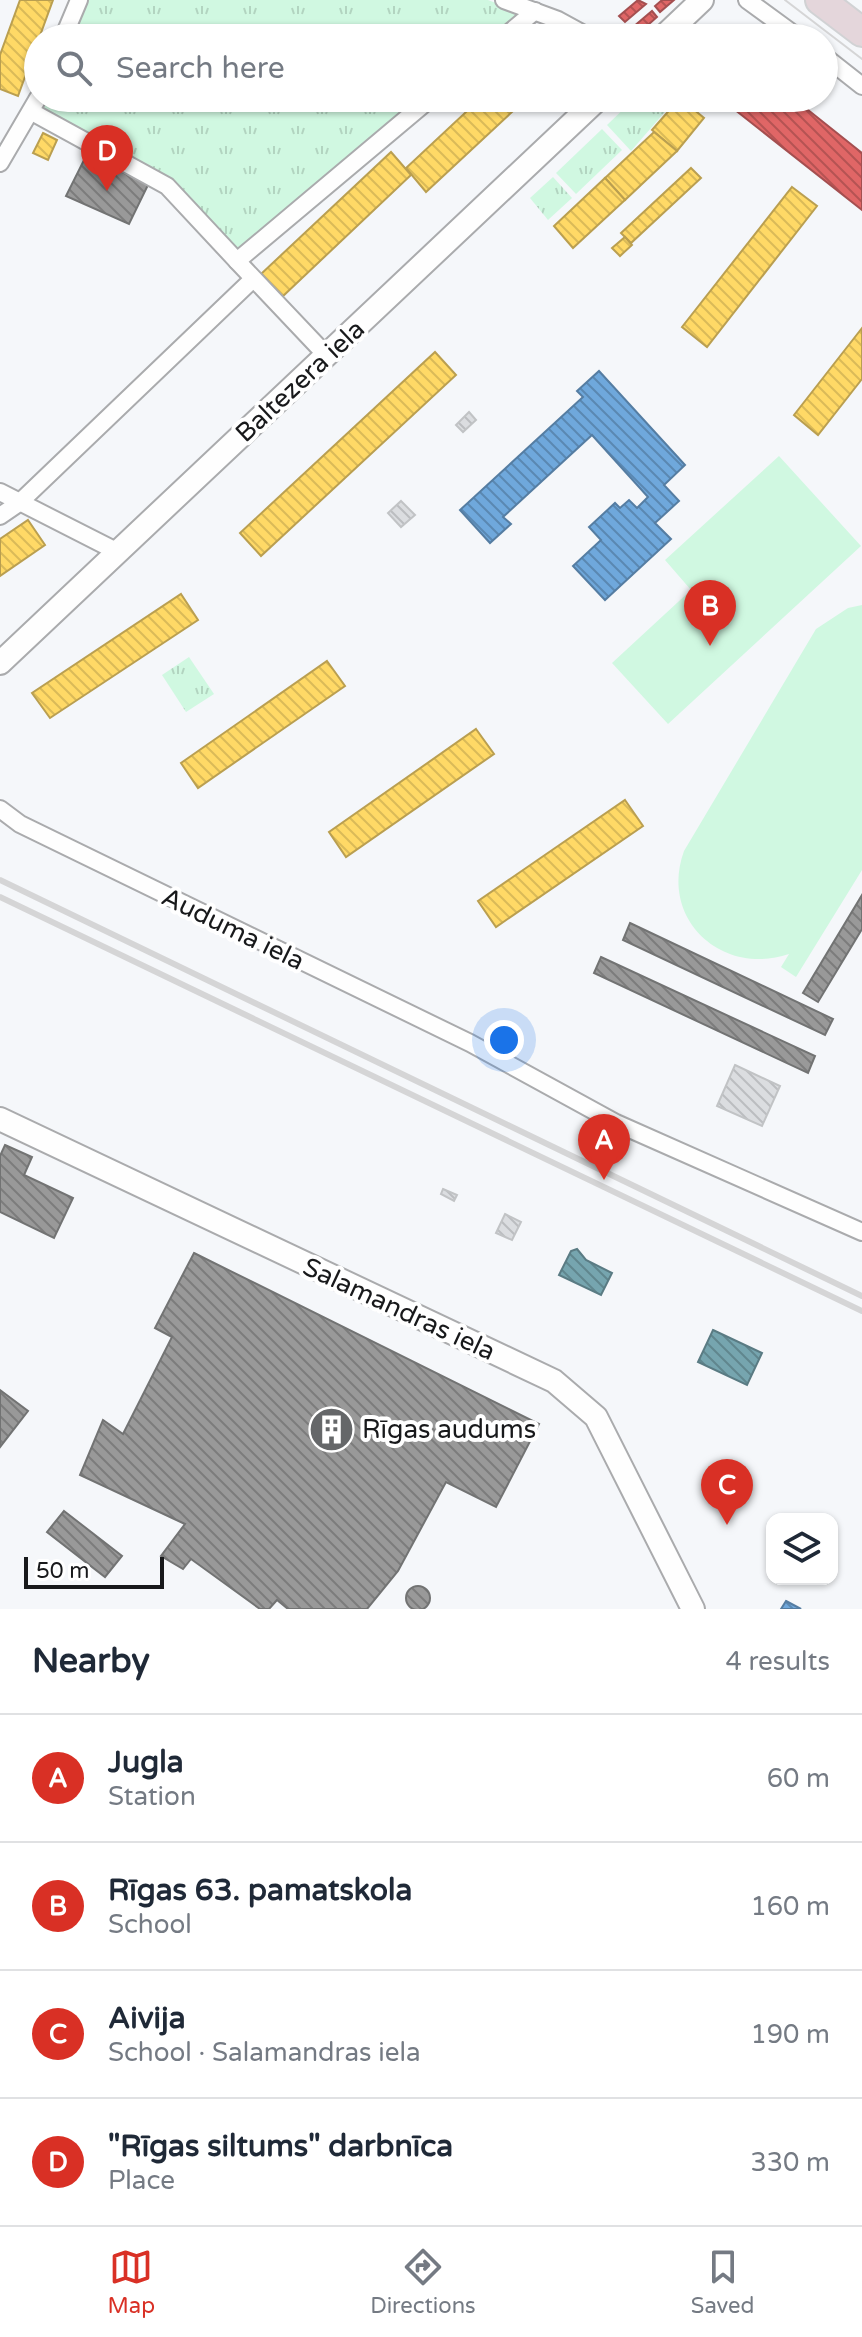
<!DOCTYPE html>
<meta charset="utf-8">
<style>
body{margin:0;font-family:"Varela Round",sans-serif;background:#f6f6f7;color:#1f2937}
.controls{position:absolute;right:24px;bottom:24px;display:grid;overflow:hidden;border-radius:16px;box-shadow:0 2px 6px #0004}
.controls button{width:72px;height:72px;display:grid;place-items:center;padding:0;border:0;border-bottom:2px solid #e0e1e3;background:#fff;color:#1f2937;font:40px sans-serif}
.scale{position:absolute;left:24px;bottom:20px;width:140px;box-sizing:border-box;padding-left:8px;border:4px solid #18191b;border-top:0;font-size:22px;line-height:28px;white-space:nowrap;color:#18191b;-webkit-text-stroke:6px #fff;paint-order:stroke}
.you{position:absolute;left:504px;top:1040px;width:28px;height:28px;margin:-20px;border:6px solid #fff;border-radius:50%;background:#1a73e8;box-shadow:0 0 0 12px #1a73e833}
.badge{display:grid;place-items:center;width:52px;height:52px;border-radius:50%;background:#d93025;color:#fff;font-size:26px;font-weight:700}
.pin{position:absolute;translate:-50% -66px;filter:drop-shadow(0 2px 4px #0008)}
.pin::after{content:'';position:absolute;top:42px;width:28px;height:24px;background:inherit;clip-path:polygon(0 0,100% 0,50% 100%)}
.list{margin:0;padding:0;list-style:none}
h2{display:flex;justify-content:space-between;align-items:center;height:104px;margin:0;padding:0 32px;font-size:34px}
h2 small{font-size:26px;font-weight:400;color:#747a83}
.list li{display:grid;grid-template-columns:52px 1fr auto;gap:24px;align-items:center;box-sizing:border-box;height:128px;padding:0 32px;border-top:2px solid #e0e1e3}
.list b{display:block;font-size:30px;white-space:nowrap}
.list p{margin:0;font-size:26px;white-space:nowrap;color:#747a83}
.list em{font-size:26px;font-style:normal;color:#747a83}
.icon{flex:none;width:44px;height:44px;fill:none;stroke:currentColor;stroke-width:2;stroke-linecap:round;stroke-linejoin:round}
.map{position:relative;flex:none;width:862px;height:1609px;overflow:hidden}
.search{position:absolute;background:#fff;box-shadow:0 2px 6px #0004;left:24px;right:24px;top:24px;height:88px;display:flex;align-items:center;gap:20px;box-sizing:border-box;padding:0 28px;border-radius:44px;color:#747a83;font-size:30px}
.sheet{height:616px;background:#fff}
nav{display:flex;justify-content:space-around;align-items:center;box-sizing:border-box;height:112px;border-top:2px solid #e0e1e3;background:#fff;font-size:22px;color:#747a83}
nav a{display:grid;justify-items:center;gap:4px}
nav .on{color:#d93025}
.map>svg:first-child{display:block}
</style>
<div class="map">
<svg width="862" height="1609" viewBox="0 0 862 1609">
<defs>
<pattern id="grass-tufts" width="24" height="20" patternUnits="userSpaceOnUse" patternTransform="scale(2)"><rect width="24" height="20" fill="#d0f8e1"/><path d="M3 7l-1-3M5 7V3M7 7l1-3M15 17l-1-3M17 17v-4M19 17l1-3" fill="none" stroke="#b2d4c0"/></pattern>
<pattern id="homes-back-hatch" width="6" height="6" patternUnits="userSpaceOnUse" patternTransform="scale(2)"><rect width="6" height="6" fill="#ffd966"/><path d="M-1 5l2 2M0 0l6 6M5-1l2 2" fill="none" stroke="#daba58"/></pattern>
<pattern id="shops-back-hatch" width="6" height="6" patternUnits="userSpaceOnUse" patternTransform="scale(2)"><rect width="6" height="6" fill="#e06666"/><path d="M-1 5l2 2M0 0l6 6M5-1l2 2" fill="none" stroke="#b55353"/></pattern>
<pattern id="schools-back-hatch" width="6" height="6" patternUnits="userSpaceOnUse" patternTransform="scale(2)"><rect width="6" height="6" fill="#6fa8dc"/><path d="M-1 5l2 2M0 0l6 6M5-1l2 2" fill="none" stroke="#5a88b2"/></pattern>
<pattern id="public-back-hatch" width="6" height="6" patternUnits="userSpaceOnUse" patternTransform="scale(2)"><rect width="6" height="6" fill="#76a5af"/><path d="M-1 5l2 2M0 0l6 6M5-1l2 2" fill="none" stroke="#60868e"/></pattern>
<pattern id="industry-back-hatch" width="6" height="6" patternUnits="userSpaceOnUse" patternTransform="scale(2)"><rect width="6" height="6" fill="#999"/><path d="M-1 5l2 2M0 0l6 6M5-1l2 2" fill="none" stroke="#7c7c7c"/></pattern>
<pattern id="building-back-hatch" width="6" height="6" patternUnits="userSpaceOnUse" patternTransform="scale(2)"><rect width="6" height="6" fill="#dbdde0"/><path d="M-1 5l2 2M0 0l6 6M5-1l2 2" fill="none" stroke="#bbbdc0"/></pattern>
</defs>
<rect width="100%" height="100%" fill="#f5f7fa"/>
<!-- grass -->
<g fill="url(#grass-tufts)">
<polygon points="86,0 488,0 522,13 492,38 69,38"/>
<polygon points="43,98 421,98 238,253 167,180 38,109"/>
<polygon points="635,98 677,98 631,151 607,125"/>
<polygon points="602,129 622,150 576,194 556,173"/>
<polygon points="553,177 572,198 548,220 530,198"/>
<polygon points="189,657 214,694 186,712 162,675"/>
</g>
<!-- pitch -->
<g fill="#d0f8e1">
<polygon points="779,456 861,546 668,724 612,663 691,590 665,560"/>
<path d="M862 605V870L796 977 781 967 789 954C722 977 659 919 684 851L816 629 848 608Z"/>
</g>
<!-- homes -->
<g fill="url(#homes-back-hatch)" stroke="#ba9f50" stroke-width="2">
<polygon points="20,0 53,0 18,96 0,89 0,55"/>
<polygon points="481,98 527,98 426,192 406,168"/>
<polygon points="680,98 704,118 677,151 652,130"/>
<polygon points="654,132 677,151 625,200 605,178"/>
<polygon points="43,133 57,140 48,160 33,153"/>
<polygon points="391,152 411,175 282,297 261,274"/>
<polygon points="691,168 701,178 631,243 621,233"/>
<polygon points="605,178 625,200 573,248 554,226"/>
<polygon points="792,187 817,206 707,347 682,327"/>
<polygon points="625,237 632,245 620,256 612,248"/>
<polygon points="862,328 862,379 818,435 794,415"/>
<polygon points="435,352 456,375 261,556 240,533"/>
<polygon points="28,520 45,545 0,576 0,539"/>
<polygon points="181,594 198,620 50,718 32,693"/>
<polygon points="327,661 345,686 198,788 181,763"/>
<polygon points="476,729 494,754 346,857 329,832"/>
<polygon points="625,800 643,826 496,927 478,901"/>
</g>
<!-- shops -->
<g fill="url(#shops-back-hatch)" stroke="#a44f50" stroke-width="2">
<polygon points="638,0 646,4 625,22 619,16"/>
<polygon points="662,0 674,0 660,12 655,6"/>
<polygon points="652,11 657,17 639,33 633,27"/>
<polygon points="720,98 793,98 862,153 862,210"/>
</g>
<!-- schools -->
<g fill="url(#schools-back-hatch)" stroke="#557da2" stroke-width="2">
<polygon points="599,371 685,465 664,485 679,501 655,523 671,539 605,600 573,566 601,540 589,527 615,503 620,508 629,500 637,508 648,497 592,435 503,517 511,524 490,543 460,510 583,397 577,391"/>
<polygon points="786,1601 801,1609 781,1609"/>
</g>
<!-- public -->
<g fill="url(#public-back-hatch)" stroke="#5a7b83" stroke-width="2">
<polygon points="577,1249 586,1260 612,1273 601,1295 559,1275 571,1251"/>
<polygon points="713,1330 762,1353 747,1385 698,1362"/>
</g>
<!-- industry -->
<g fill="url(#industry-back-hatch)" stroke="#727373" stroke-width="2">
<polygon points="87,154 148,185 129,224 66,196"/>
<polygon points="862,895 862,929 818,1002 803,993"/>
<polygon points="630,923 833,1019 825,1035 623,940"/>
<polygon points="601,957 815,1056 808,1073 594,973"/>
<polygon points="5,1145 32,1157 24,1175 73,1198 54,1238 0,1212 0,1156"/>
<polygon points="194,1253 539,1424 496,1507 446,1482 398,1571 367,1609 288,1609 277,1600 269,1609 260,1609 191,1559 183,1569 161,1556 185,1524 80,1475 103,1420 123,1434 172,1337 155,1328"/>
<polygon points="0,1390 28,1411 0,1447"/>
<polygon points="64,1511 122,1556 105,1577 47,1532"/>
<circle cx="418" cy="1598" r="12"/>
</g>
<!-- building -->
<g fill="url(#building-back-hatch)" stroke="#c1c3c5" stroke-width="2">
<polygon points="469,412 476,420 463,432 456,425"/>
<polygon points="401,501 415,515 401,527 388,513"/>
<polygon points="735,1065 780,1086 762,1126 717,1106"/>
<polygon points="443,1189 457,1195 454,1201 441,1194"/>
<polygon points="505,1214 521,1222 512,1240 496,1233"/>
</g>
<g fill="none" stroke-linecap="round" stroke-linejoin="round">
<defs>
<g id="street">
<polyline points="504,0 558,20 591,38"/>
<polyline points="747,0 799,38"/>
<polyline points="63,38 79,0"/>
<polyline points="503,38 535,11"/>
<polyline points="824,56 862,86"/>
<polyline points="32,112 167,186 237,261"/>
<polyline points="0,163 38,98"/>
<polyline points="327,356 237,261 431,98"/>
<polyline points="0,492 118,552"/>
<polyline points="0,516 19,503 253,279"/>
<polyline points="0,809 20,824 470,1043 616,1123 862,1232"/>
</g>
<g id="secondary">
<polyline points="662,38 702,0"/>
<polyline points="0,663 599,98"/>
<polyline points="0,1119 554,1381 596,1417 693,1609"/>
</g>
<polyline id="highway" points="820,0 862,32"/>
</defs>
<!-- street casing -->
<use href="#street" stroke="#aaabad" stroke-width="20"/>
<!-- secondary casing -->
<use href="#secondary" stroke="#aaabad" stroke-width="26"/>
<!-- highway casing -->
<use href="#highway" stroke="#d1d2d4" stroke-width="32"/>
<!-- street -->
<use href="#street" stroke="#fefefe" stroke-width="16"/>
<!-- secondary -->
<use href="#secondary" stroke="#fefefe" stroke-width="22"/>
<!-- highway -->
<use href="#highway" stroke="#e4d6db" stroke-width="28"/>
<!-- tram -->
<polyline stroke="#d5d5d6" stroke-width="2" points="785,0 862,59"/>
<!-- rail -->
<g stroke="#d5d5d6" stroke-width="6">
<polyline points="0,880 862,1296"/>
<polyline points="0,897 862,1311"/>
</g>
</g>
<!-- icons -->
<defs>
<symbol id="building-disc" viewBox="-11 -11 22 22"><circle r="9.5" fill="#656769" stroke="#fff"/><path d="M-4-6H4V6H1V3H-1V6H-4ZM-2.5-4.3h1.7v1.8h-1.7ZM.8-4.3h1.7v1.8H.8ZM-2.5-1h1.7V.8h-1.7ZM.8-1h1.7V.8H.8Z" fill="#fff"/></symbol>
</defs>
<g fill-rule="evenodd">
<use href="#building-disc" x="306" y="1404" width="51" height="51"/>
</g>
<g text-anchor="middle" dominant-baseline="central" stroke-width="8" stroke-linejoin="round" paint-order="stroke">
<!-- street labels -->
<g font-size="26" fill="#18191b" stroke="#fff">
<text transform="translate(300 381) rotate(-43)">Baltezera iela</text>
<text transform="translate(233 929) rotate(26)">Auduma iela</text>
<text transform="translate(399 1309) rotate(25)">Salamandras iela</text>
</g>
<!-- poi labels -->
<g font-size="26" fill="#18191b" stroke="#fff" text-anchor="start">
<text x="362" y="1429">Rīgas audums</text>
</g>
</g>
</svg>
<div class="controls">
<button><svg class="icon" aria-label="layers" viewBox="0 0 24 24"><path d="M12 4l9 5-9 5-9-5zM3 14l9 5 9-5"/></svg></button>
</div>
<div class="scale">50 m</div>
<div class="you"></div>
<div class="pin badge" style="left:604px;top:1180px">A</div>
<div class="pin badge" style="left:710px;top:646px">B</div>
<div class="pin badge" style="left:727px;top:1525px">C</div>
<div class="pin badge" style="left:107px;top:191px">D</div>
<div class="search"><svg class="icon" aria-label="search" viewBox="0 0 24 24"><circle cx="10" cy="10" r="6"/><path d="M15 15l6 6"/></svg>Search here</div>
</div>
<section class="sheet">
<h2>Nearby<small>4 results</small></h2>
<ul class="list">
<li><span class="badge">A</span><div><b>Jugla</b><p>Station</p></div><em>60 m</em></li>
<li><span class="badge">B</span><div><b>Rīgas 63. pamatskola</b><p>School</p></div><em>160 m</em></li>
<li><span class="badge">C</span><div><b>Aivija</b><p>School · Salamandras iela</p></div><em>190 m</em></li>
<li><span class="badge">D</span><div><b>&quot;Rīgas siltums&quot; darbnīca</b><p>Place</p></div><em>330 m</em></li>
</ul>
</section>
<nav>
<a class="on"><svg class="icon" aria-label="map" viewBox="0 0 24 24"><path d="M3 6l6-2 6 2 6-2v14l-6 2-6-2-6 2zM9 4v14M15 6v14"/></svg>Map</a>
<a><svg class="icon" aria-label="directions" viewBox="0 0 24 24"><path d="M12 3l9 9-9 9-9-9zM9 14v-3h6M13 9l2 2-2 2"/></svg>Directions</a>
<a><svg class="icon" aria-label="saved" viewBox="0 0 24 24"><path d="M7 4h10v16l-5-4-5 4z"/></svg>Saved</a>
</nav>
